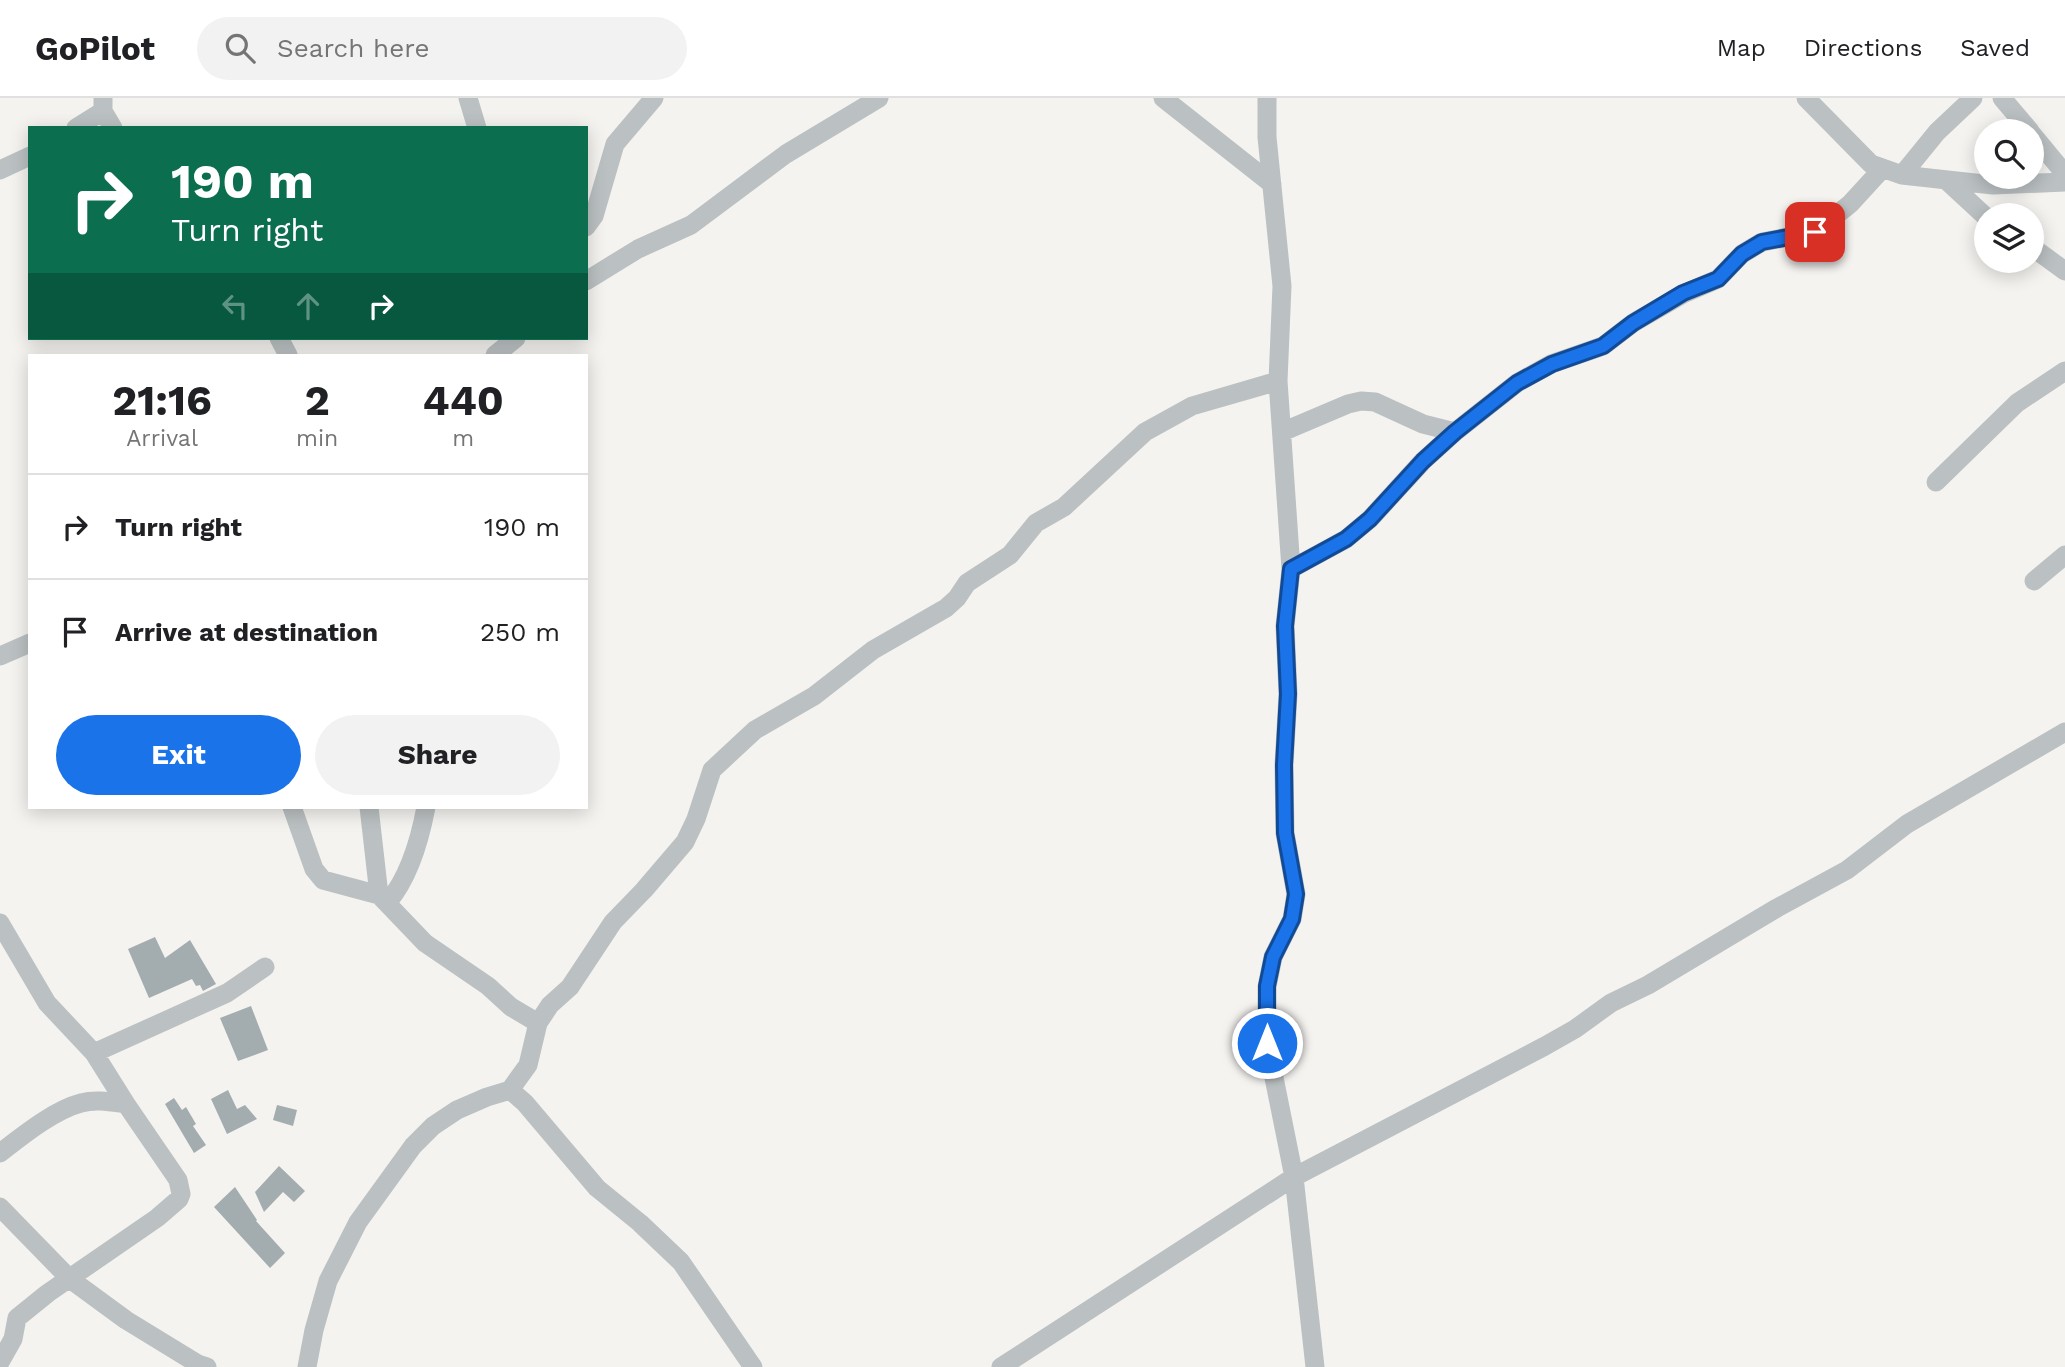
<!DOCTYPE html>
<style>
:root{--surface:#fff;--page:#f2f2f2;--text:#202124;--muted:#757577;--line:#e0e0e0;--accent:#1a73e8}
body{margin:0;font-family:"Work Sans",sans-serif;background:var(--page);color:var(--text);height:100vh;display:flex;flex-direction:column;font-size:26px;white-space:nowrap}
*{box-sizing:border-box;margin:0}
p{font-size:23px;color:var(--muted)}
.icon{flex:none;width:38px;height:38px;fill:none;stroke:currentColor;stroke-width:2;stroke-linecap:round;stroke-linejoin:round}
.map{position:relative;flex:1;overflow:hidden}
.sheet{position:absolute;left:28px;top:256px;width:560px;height:455px;display:flex;flex-direction:column;background:var(--surface);border-radius:0px;box-shadow:0 4px 18px #0003}
.sheet>*{flex:none}
.top-card{position:absolute;left:28px;top:28px;width:560px;height:214px;border-radius:0px;box-shadow:0 4px 18px #0003;background:#0b6e4f;color:#fff;overflow:hidden}
.fabs{position:absolute;left:1974px;top:21px;display:grid;gap:14px}
.fabs a{display:grid;place-items:center;width:70px;height:70px;border-radius:50%;background:var(--surface);box-shadow:0 4px 18px #0003;font-size:35px}
.pin{position:absolute;display:grid;place-items:center;width:60px;height:60px;color:#fff;margin:-30px;border-radius:14px;box-shadow:0 4px 10px #0006}
.me{position:absolute;width:77px;margin:-38px;rotate:0deg;stroke-linejoin:round;filter:drop-shadow(0 0 5px #0008)}
.turn{display:flex;align-items:center;gap:24px;height:147px;padding:0 28px;font-size:32px}
.turn .icon{width:91px;height:91px;stroke-width:2.5}
.turn b{display:block;font-size:49px;line-height:60px}
.lanes{display:flex;align-items:center;height:66px;padding:0 28px;background:#0003;justify-content:center;gap:35px;direction:ltr}
.lanes .off{opacity:.35}
.eta{display:flex;justify-content:space-evenly;align-items:center;height:119px;text-align:center}
.eta b{font-size:42px;font-weight:700;line-height:49px}
.primary-button{display:flex;gap:14px;margin-top:auto;padding:14px 28px}
.primary-button a{flex:1;height:80px;border-radius:42px;background:var(--accent);color:#fff;font-size:28px;font-weight:700;line-height:80px;text-align:center}
.primary-button a+a{background:var(--page);color:var(--text)}
ul{padding:0;list-style:none}
li{display:flex;align-items:center;gap:21px;height:105px;padding:0 28px;border-top:2px solid var(--line)}
li div{flex:1}
li b{display:block;font-size:26px}
li em{font-style:normal}
header{display:flex;align-items:center;gap:42px;box-sizing:border-box;height:98px;padding:0 35px;background:var(--surface);border-bottom:2px solid var(--line)}
header strong{font-size:33px}
nav{display:flex;gap:38px;margin-inline-start:auto;font-size:24px}
.search{width:490px;height:63px;background:var(--page);display:flex;align-items:center;gap:18px;box-sizing:border-box;padding:0 24px;border-radius:38px;color:var(--muted);font-size:26px}
.map>svg:first-child{display:block}
.building{fill:#a3acaf}
.lines{fill:none;stroke-linecap:round;stroke-linejoin:round}
.street{stroke:#bbc0c2;stroke-width:19}
.route-casing{stroke:#114b97;stroke-width:18}
.route{stroke:#1a73e8;stroke-width:12}
</style>
<header>
<strong>GoPilot</strong>
<div class="search"><svg class="icon" aria-label="search" viewBox="0 0 24 24"><circle cx="10" cy="10" r="6"/><path d="M15 15l6 6"/></svg>Search here</div>
<nav><a>Map</a><a>Directions</a><a>Saved</a></nav>
</header>
<div class="map">
<svg width="2065" height="1269" viewBox="0 0 2065 1269">
<rect width="100%" height="100%" fill="#f4f3f0"/>
<path class="building" d="M155,839L165,860L190,842L216,886L203,893L200,887L196,888L192,881L149,900L128,851Z
M251,908L268,952L238,963L220,920Z
M228,992L237,1011L245,1007L257,1021L227,1036L211,1001Z
M174,1000L182,1012L186,1009L196,1026L193,1028L206,1047L194,1055L165,1006Z
M277,1007L297,1012L293,1028L273,1022Z
M279,1068L305,1093L294,1104L283,1094L264,1114L255,1094Z
M235,1089L257,1122L256,1123L285,1155L270,1170L214,1109Z"/>
<g class="lines">
<path class="street" d="M103,0V13L113,30
M468,0L477,30
M1163,0L1272,86
M1267,0V39L1282,188L1278,283L1291,471L1285,528L1288,596L1284,667L1285,735L1296,796L1292,821L1273,859L1267,889V945L1294,1079L1315,1269
M1806,0L1871,66L1902,77L1993,87L2065,84
M2002,0L2030,33
M76,30L103,13
M2032,36L2065,76
M0,72L30,58
M1902,77L1937,34L1973,0
M1946,82L1986,119
M586,129L594,118L615,46L654,0
M2032,149L2065,173
M586,183L638,151L691,127L786,56L879,0
M279,240L288,257
M495,257L516,240
M1282,334L1348,306L1361,303L1375,304L1423,326L1455,334
M1936,384L2017,305L2065,273
M1291,471L1346,441L1370,421L1423,363L1455,334L1517,285L1551,266L1603,248L1633,225L1683,196L1718,181L1742,156L1762,144L1815,134L1850,106L1883,70
M2034,483L2065,457
M0,558L30,545
M292,709L314,771L323,782L379,797L425,845L488,888L511,909L538,925
M369,709L379,797
M388,804C409,779 420,741 426,709
M0,825L47,905L94,955
M510,992L525,1005L597,1090L640,1125L681,1164L753,1269
M0,1055C22,1038 54,1012 81,1005C96,1001 111,1004 126,1006
M0,1109L70,1181L126,1222L198,1266L207,1269
M0,1264L13,1241L17,1220L48,1195L157,1120L179,1101L181,1096L178,1082L126,1006L94,955L227,895L265,869
M307,1269L314,1232L328,1183L358,1124L413,1048L433,1028L457,1012L487,999L510,992L528,967L538,925L550,907L570,889L613,824L644,792L685,744L696,721L712,672L755,632L814,598L873,552L946,510L957,500L967,485L1010,457L1036,425L1064,409L1145,334L1192,308L1278,283
M1001,1269L1294,1079L1545,948L1575,931L1611,905L1648,887L1777,810L1847,772L1907,726L2065,634"/>
</g>
<g class="lines">
<g class="route-casing">
<path id="route" d="M1267,945V888L1273,859L1292,821L1296,796L1285,735L1284,667L1288,596L1285,528L1291,471L1346,441L1370,421L1423,363L1455,334L1517,285L1552,266L1603,248L1633,225L1683,195L1718,181L1742,156L1762,144L1815,134"/>
</g>
<use href="#route" class="route"/>
</g>
</svg>
<div class="fabs">
<a><svg class="icon" aria-label="search" viewBox="0 0 24 24"><circle cx="10" cy="10" r="6"/><path d="M15 15l6 6"/></svg></a>
<a><svg class="icon" aria-label="layers" viewBox="0 0 24 24"><path d="M12 4l9 5-9 5-9-5zM3 14l9 5 9-5"/></svg></a>
</div>
<div class="pin" style="left:1815px;top:134px;background:#d93025"><svg class="icon" aria-label="arrive" viewBox="0 0 24 24"><path d="M6 21V4h12l-3 4 3 4H6"/></svg></div>
<svg class="me" style="left:1267px;top:945px" viewBox="-20 -20 40 40"><circle r="17" fill="#1a73e8" stroke="#fff" stroke-width="3"/><path d="M0-11L8 9 0 5-8 9z" fill="#fff"/></svg>
<div class="top-card">
<div class="turn"><svg class="icon" aria-label="right" viewBox="0 0 24 24"><path d="M7 20v-9h11M14 6l5 5-5 5"/></svg><div><b>190 m</b>Turn right</div></div>
<div class="lanes"><svg class="icon off" aria-label="left" viewBox="0 0 24 24"><path d="M17 20v-9H6M10 6l-5 5 5 5"/></svg><svg class="icon off" aria-label="ahead" viewBox="0 0 24 24"><path d="M12 20V5M6 11l6-6 6 6"/></svg><svg class="icon" aria-label="right" viewBox="0 0 24 24"><path d="M7 20v-9h11M14 6l5 5-5 5"/></svg></div>
</div>
<section class="sheet">
<div class="eta">
<div><b>21:16</b><p>Arrival</p></div>
<div><b>2</b><p>min</p></div>
<div><b>440</b><p>m</p></div>
</div>
<ul>
<li><svg class="icon" aria-label="right" viewBox="0 0 24 24"><path d="M7 20v-9h11M14 6l5 5-5 5"/></svg><div><b>Turn right</b></div><em>190 m</em></li>
<li><svg class="icon" aria-label="arrive" viewBox="0 0 24 24"><path d="M6 21V4h12l-3 4 3 4H6"/></svg><div><b>Arrive at destination</b></div><em>250 m</em></li>
</ul>
<div class="primary-button"><a>Exit</a><a>Share</a></div>
</section>
</div>
